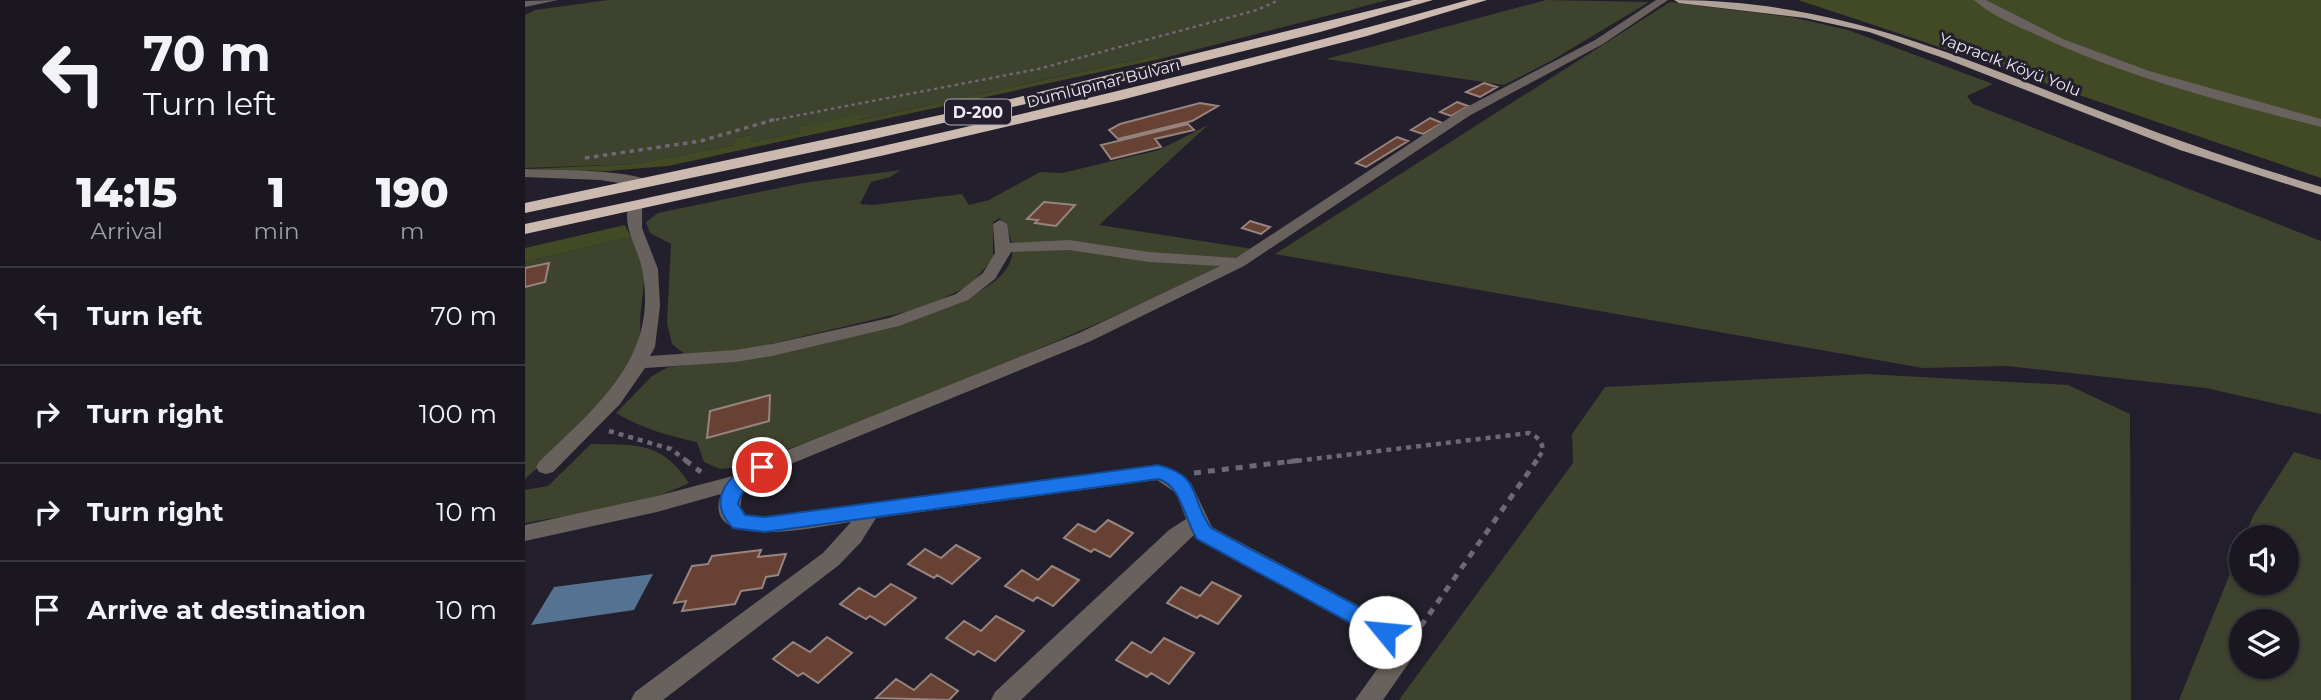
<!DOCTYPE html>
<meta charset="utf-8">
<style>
:root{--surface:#1a1721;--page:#23202a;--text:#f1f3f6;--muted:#9f9fa5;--line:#38363f}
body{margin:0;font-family:Montserrat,sans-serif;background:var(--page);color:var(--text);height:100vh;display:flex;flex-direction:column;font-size:26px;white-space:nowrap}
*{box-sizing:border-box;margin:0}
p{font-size:23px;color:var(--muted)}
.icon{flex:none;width:38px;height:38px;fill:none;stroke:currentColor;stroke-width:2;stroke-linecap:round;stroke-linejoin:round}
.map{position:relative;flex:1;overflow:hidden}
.panel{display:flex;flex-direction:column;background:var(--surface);width:525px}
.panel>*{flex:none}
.banner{background:#1a1721;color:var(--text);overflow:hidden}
.controls{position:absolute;left:1704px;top:525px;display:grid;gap:14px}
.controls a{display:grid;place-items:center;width:70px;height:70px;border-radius:50%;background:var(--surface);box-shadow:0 2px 5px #0004,0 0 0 2px var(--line);font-size:35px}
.pin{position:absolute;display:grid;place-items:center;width:60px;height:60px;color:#fff;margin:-30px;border:4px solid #fff;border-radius:50%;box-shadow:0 2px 7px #0007}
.me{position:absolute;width:77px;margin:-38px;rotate:298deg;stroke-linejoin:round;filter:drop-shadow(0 0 5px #0008)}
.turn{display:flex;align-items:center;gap:24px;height:147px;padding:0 28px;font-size:32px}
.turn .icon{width:91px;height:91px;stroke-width:2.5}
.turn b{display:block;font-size:49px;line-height:60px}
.eta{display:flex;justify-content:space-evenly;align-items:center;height:119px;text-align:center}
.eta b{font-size:42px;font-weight:800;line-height:49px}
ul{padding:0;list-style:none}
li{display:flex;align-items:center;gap:21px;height:98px;padding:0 28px;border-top:2px solid var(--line)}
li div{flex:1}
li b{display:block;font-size:26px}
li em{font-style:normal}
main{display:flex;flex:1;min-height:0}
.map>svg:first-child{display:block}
.green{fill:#3e432e;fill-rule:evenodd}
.forest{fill:#424a25}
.water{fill:#557391}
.building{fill:#674134;stroke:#97847e;stroke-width:2}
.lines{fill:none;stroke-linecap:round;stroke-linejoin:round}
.path-far3{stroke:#6c6874;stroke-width:2.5;stroke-dasharray:3.5 3.5;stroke-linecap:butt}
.path-far2{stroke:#6c6874;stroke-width:3.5;stroke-dasharray:4.5 4.5;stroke-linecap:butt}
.path-far1{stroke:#6c6874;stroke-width:4.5;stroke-dasharray:5 5;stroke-linecap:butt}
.path{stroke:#6c6874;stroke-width:5;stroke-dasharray:7 7;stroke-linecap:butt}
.minor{fill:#68615d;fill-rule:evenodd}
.major{fill:#b0a199;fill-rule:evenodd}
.highway{fill:#ccbab0;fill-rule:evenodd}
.route{fill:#1a73e8;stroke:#114b97;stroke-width:2}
.labels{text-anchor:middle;stroke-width:6;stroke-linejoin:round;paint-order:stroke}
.far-street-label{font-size:16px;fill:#edeaf3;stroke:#231f2c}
.shield{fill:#231f2c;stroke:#b0adb7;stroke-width:2}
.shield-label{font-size:16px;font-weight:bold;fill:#edeaf3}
</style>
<main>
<section class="panel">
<div class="banner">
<div class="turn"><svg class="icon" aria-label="left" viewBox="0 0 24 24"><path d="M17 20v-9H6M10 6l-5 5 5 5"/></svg><div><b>70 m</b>Turn left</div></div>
</div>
<div class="eta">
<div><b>14:15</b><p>Arrival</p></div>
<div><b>1</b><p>min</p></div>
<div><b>190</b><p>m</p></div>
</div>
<ul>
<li><svg class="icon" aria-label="left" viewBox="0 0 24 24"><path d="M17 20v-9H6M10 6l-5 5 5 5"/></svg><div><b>Turn left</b></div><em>70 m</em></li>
<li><svg class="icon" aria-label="right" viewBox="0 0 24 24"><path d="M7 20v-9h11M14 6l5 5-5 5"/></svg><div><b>Turn right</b></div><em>100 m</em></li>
<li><svg class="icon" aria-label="right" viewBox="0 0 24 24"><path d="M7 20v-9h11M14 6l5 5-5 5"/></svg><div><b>Turn right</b></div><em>10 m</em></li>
<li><svg class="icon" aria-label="arrive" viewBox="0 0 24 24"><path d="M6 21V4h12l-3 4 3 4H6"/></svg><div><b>Arrive at destination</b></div><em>10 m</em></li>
</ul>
</section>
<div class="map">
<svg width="1796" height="700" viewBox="0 0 1796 700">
<rect width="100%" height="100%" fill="#231f2c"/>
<path class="green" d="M83,0H863L635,59L632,55L335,120V116L273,127L276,133L225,142L226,135L210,138L209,145L111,164L0,168V15L10,10Z
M1021,0L1124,2L1026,61L979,85L801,59Z
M1145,2L1266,17L1323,30L1468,84L1442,96L1448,104L1796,241V414L1681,388L1482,366L1398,368L750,254Z
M683,125L574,225L728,249C564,334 390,400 217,467L195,469L179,462L172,442C144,436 116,428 91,413L127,376L143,367L211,360L441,299C478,279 504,260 475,218L468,222V259L445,285L401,307L221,350L161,355L147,344L142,323L146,244L125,233L121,222L133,213L278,183L376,170L365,177L346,182L335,204L348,205L437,194L444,205L464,200L515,172L537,173L634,150Z
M106,237C122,269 120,274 116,309C114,323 117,339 113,352C99,396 35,448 0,479V262Z
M1341,374L1543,385L1605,414L1606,700H874L1048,463L1047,434L1080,387Z
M66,444C112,445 136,441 164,483C114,508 55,513 0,523V490L23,486Z
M1769,452L1796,460V700H1654L1717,544V583H1762V537H1720L1728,516ZM1717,621H1762V667H1717Z"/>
<path class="forest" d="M1273,0H1796V178C1621,119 1448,57 1273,0Z
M632,55L635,59L143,166L82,171L2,169L111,164L209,145L210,138L227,135L226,142L275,133L273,127L335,115L336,120Z
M100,225L106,237L0,262V248Z"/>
<path class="water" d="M128,574L109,610L6,625L29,587Z"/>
<path class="building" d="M959,83L972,87L955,97L941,92Z
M932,102L943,106L926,116L915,112Z
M675,103L693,106L667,121L593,139L584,130L595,124Z
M905,118L917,123L898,134L886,130Z
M663,124L669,130L630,139L636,147L586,159L576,145Z
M872,137L883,141L841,167L831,163Z
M519,202L550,205L531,226L510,223L513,220L502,219Z
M725,221L745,227L736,234L717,228Z
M24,263L20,282L0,287V268Z
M245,395L244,421L182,438L185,411Z
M583,520L608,533L585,557L569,549L566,552L539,538L553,524L570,532Z
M431,545L455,558L427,584L412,575L409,578L383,564L400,549L416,558Z
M236,550L233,557L261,554L253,575L241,577L237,588L216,591L210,604L157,611L161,601L149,603L167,566L183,564L187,556Z
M527,566L554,580L528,606L512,597L508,601L480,586L497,570L513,580Z
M687,582L716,596L693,624L675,615L672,618L642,603L656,587L675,596Z
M366,584L391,598L360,625L345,616L341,619L315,604L334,588L350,597Z
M471,616L499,631L470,661L453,651L449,655L421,638L439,621L456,631Z
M302,637L327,653L293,683L278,673L273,676L248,659L268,642L285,652Z
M639,638L669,653L644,684L626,673L622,677L591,660L607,642L626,653Z
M406,674L433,691L424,700L351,698L371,679L389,690Z"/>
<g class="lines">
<path class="path-far3" d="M244,121L513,69L732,10L754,0"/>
<path class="path-far2" d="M60,158L176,141L251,119"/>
<path class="path-far1" d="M84,431L146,449L163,462
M762,462L1004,433C1013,437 1017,441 1018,451L1010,462"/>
<path class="path" d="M160,460L176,472
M669,473L777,460
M896,626L1012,460"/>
<path class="minor" d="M33,0L0,7V1Z
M1131,0H1143L1078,44L944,116L719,266L566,341L229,479L217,494L215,509L222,515L240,517L633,465L651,471L666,483L687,527L892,637L896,644L892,651L858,700H830L868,647L671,539L669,535L496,700H466L470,692L644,530L661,519L651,493L632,480L351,518L336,542L314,565L138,700H106L110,692L298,553L326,522C300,525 174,555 196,494L132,512L0,541V525L132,496L208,476L215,469L554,333L695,266L624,262L544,250L486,252L470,279L443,300L374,326L247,356L210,362L120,368L95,404L28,472L21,474L14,472L11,467L14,462C70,407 135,358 117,269C113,247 95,225 105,202H115L117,205V228L133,269L135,306L130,347L125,356L210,350L247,344L364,318L403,304L431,294L458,273L470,253L468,224L475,220L482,224L485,243L544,240L624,252L711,258L936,110L1070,40Z
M1449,0H1461L1538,39L1624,71L1796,119V127C1699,102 1600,77 1510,34C1490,25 1465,15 1449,0Z
M0,169C25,170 111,169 127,183L120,187L75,180L0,177Z"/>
<path class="major" d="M1149,0C1302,0 1420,50 1559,105C1637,135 1716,163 1796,187V195L1655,150L1421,59L1344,32L1280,18L1154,3Z"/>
<path class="highway" d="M888,0H908L795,32L566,89L340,141L0,213V203L453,107Z
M943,0H962L842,36L600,99L360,155L0,234V224C316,157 631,87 943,0Z"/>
</g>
<path class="route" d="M237,460L244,462L246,467C237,483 220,478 213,504L220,515L240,517L633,465C678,476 664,498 686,528L868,625L871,632L868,638L860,641L853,638L672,539C660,521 656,484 633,479L240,532L208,528C179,499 206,470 237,460Z"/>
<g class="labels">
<g class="far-street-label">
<text transform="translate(1485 64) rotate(21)" y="6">Yapracık Köyü Yolu</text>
<text transform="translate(578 83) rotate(-14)" y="6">Dumlupınar Bulvarı</text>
</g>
<rect class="shield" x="420" y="99.5" width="66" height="25" rx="5"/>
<g class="shield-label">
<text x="453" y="118">D-200</text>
</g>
</g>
</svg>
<div class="controls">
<a><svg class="icon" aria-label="sound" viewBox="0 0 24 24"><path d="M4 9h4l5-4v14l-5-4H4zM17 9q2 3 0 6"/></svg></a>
<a><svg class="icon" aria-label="layers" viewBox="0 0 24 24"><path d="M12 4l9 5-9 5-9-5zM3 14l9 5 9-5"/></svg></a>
</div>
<div class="pin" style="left:237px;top:467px;background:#d93025"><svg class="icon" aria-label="arrive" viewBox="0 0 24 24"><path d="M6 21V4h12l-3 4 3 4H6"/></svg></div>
<svg class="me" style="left:860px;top:632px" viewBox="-20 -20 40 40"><circle r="19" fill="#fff"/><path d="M0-13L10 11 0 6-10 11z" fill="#1a73e8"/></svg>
</div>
</main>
